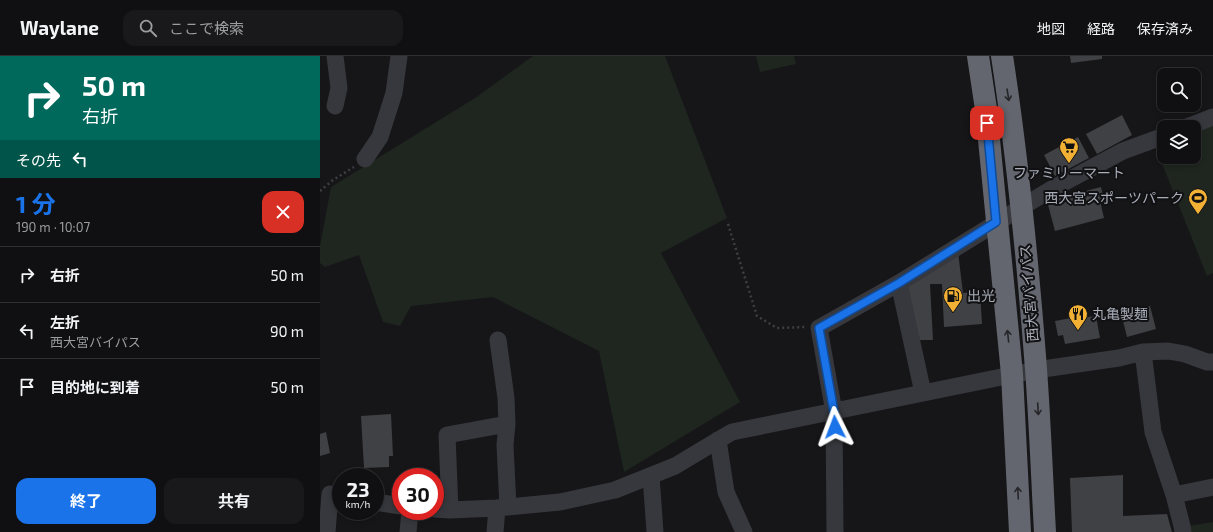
<!DOCTYPE html>
<html lang="ja">
<meta charset="utf-8">
<style>
:root{--surface:#101012;--page:#19191b;--text:#f1f3f6;--muted:#9c9d9f;--line:#303032;--accent:#1a73e8}
body{margin:0;font-family:"Exo 2","Noto Sans JP",sans-serif;background:var(--page);color:var(--text);height:100vh;display:flex;flex-direction:column;font-size:15px;white-space:nowrap}
*{box-sizing:border-box;margin:0}
p{font-size:13px;color:var(--muted)}
.icon{flex:none;width:22px;height:22px;fill:none;stroke:currentColor;stroke-width:2;stroke-linecap:round;stroke-linejoin:round}
.map{position:relative;flex:1;overflow:hidden}
.details{display:flex;flex-direction:column;background:var(--surface);width:320px}
.details>*{flex:none}
.hud{background:#00695c;color:#fff;overflow:hidden}
.tools{position:absolute;left:837px;top:12px;display:grid;gap:8px}
.tools a{display:grid;place-items:center;width:44px;height:44px;border-radius:8px;background:var(--surface);box-shadow:0 2px 6px #0003,0 0 0 1px var(--line);font-size:20px}
.speed{position:absolute;left:12px;top:412px;display:flex;gap:8px;font-size:20px;font-weight:700;text-align:center}
.speed>*{display:grid;place-content:center;width:52px;height:52px;border-radius:50%;background:var(--surface);box-shadow:0 2px 6px #0003,0 0 0 1px var(--line);line-height:1}
.speed small{font-size:10px;font-weight:400}
.speed .limit{border:6px solid #d22;background:#fff;color:#111}
.pin{position:absolute;display:grid;place-items:center;width:34px;height:34px;color:#fff;margin:-17px;border-radius:8px;box-shadow:0 2px 6px #0006}
.me{position:absolute;width:44px;margin:-22px;rotate:357deg;stroke-linejoin:round;filter:drop-shadow(0 0 3px #0008)}
.turn{display:flex;align-items:center;gap:14px;height:84px;padding:0 16px;font-size:18px}
.turn .icon{width:52px;height:52px;stroke-width:2.5}
.turn b{display:block;font-size:28px;line-height:34px}
.then{display:flex;align-items:center;height:38px;padding:0 16px;background:#0003;gap:8px;font-size:15px}
.round{display:grid;place-items:center;flex:none;width:42px;height:42px;border-radius:12px;background:var(--page)}
.overview{display:flex;align-items:center;justify-content:space-between;height:68px;padding:0 16px}
h1{font-size:24px;font-weight:700;line-height:30px;color:var(--accent)}
.primary-button{display:flex;gap:8px;margin-top:auto;padding:8px 16px}
.primary-button a{flex:1;height:46px;border-radius:12px;background:var(--accent);color:#fff;font-size:16px;font-weight:700;line-height:46px;text-align:center}
.primary-button a+a{background:var(--page);color:var(--text)}
ul{padding:0;list-style:none}
li{display:flex;align-items:center;gap:12px;height:56px;padding:0 16px;border-top:1px solid var(--line)}
li div{flex:1}
li b{display:block;font-size:15px}
li em{font-style:normal}
header{display:flex;align-items:center;gap:24px;box-sizing:border-box;height:56px;padding:0 20px;background:var(--surface);border-bottom:1px solid var(--line)}
header strong{font-size:19px}
nav{display:flex;gap:22px;margin-inline-start:auto;font-size:14px}
.search{width:280px;height:36px;background:var(--page);display:flex;align-items:center;gap:10px;box-sizing:border-box;padding:0 14px;border-radius:12px;color:var(--muted);font-size:15px}
main{display:flex;flex:1;min-height:0}
.map>svg:first-child{display:block}
.green{fill:#1e261f}
.building{fill:#404145}
.lines{fill:none;stroke-linecap:round;stroke-linejoin:round}
.path{stroke:#3d3f44;stroke-width:2.5;stroke-dasharray:2 3;stroke-linecap:butt}
.street{stroke:#37383d;stroke-width:17}
.highway{stroke:#63666e;stroke-width:22}
.oneway{stroke:#26262a}
.route-casing{stroke:#114b97;stroke-width:10}
.route{stroke:#1a73e8;stroke-width:7}
.labels{text-anchor:middle;stroke-width:4;stroke-linejoin:round;paint-order:stroke}
.poi-label{font-size:14px;fill:#a8adb8;stroke:#111113;text-anchor:start}
.street-label{font-size:14px;fill:#a8adb8;stroke:#111113}
</style>
<header>
<strong>Waylane</strong>
<div class="search"><svg class="icon" aria-label="search" viewBox="0 0 24 24"><circle cx="10" cy="10" r="6"/><path d="M15 15l6 6"/></svg>ここで検索</div>
<nav><a>地図</a><a>経路</a><a>保存済み</a></nav>
</header>
<main>
<section class="details">
<div class="hud">
<div class="turn"><svg class="icon" aria-label="right" viewBox="0 0 24 24"><path d="M7 20v-9h11M14 6l5 5-5 5"/></svg><div><b>50 m</b>右折</div></div>
<div class="then">その先<svg class="icon" aria-label="left" viewBox="0 0 24 24"><path d="M17 20v-9H6M10 6l-5 5 5 5"/></svg></div>
</div>
<div class="overview"><div><h1>1 分</h1><p>190 m · 10:07</p></div><a class="round" style="background:#d93025;color:#fff"><svg class="icon" aria-label="close" viewBox="0 0 24 24"><path d="M6 6l12 12M18 6L6 18"/></svg></a></div>
<ul>
<li><svg class="icon" aria-label="right" viewBox="0 0 24 24"><path d="M7 20v-9h11M14 6l5 5-5 5"/></svg><div><b>右折</b></div><em>50 m</em></li>
<li><svg class="icon" aria-label="left" viewBox="0 0 24 24"><path d="M17 20v-9H6M10 6l-5 5 5 5"/></svg><div><b>左折</b><p>西大宮バイパス</p></div><em>90 m</em></li>
<li><svg class="icon" aria-label="arrive" viewBox="0 0 24 24"><path d="M6 21V4h12l-3 4 3 4H6"/></svg><div><b>目的地に到着</b></div><em>50 m</em></li>
</ul>
<div class="primary-button"><a>終了</a><a>共有</a></div>
</section>
<div class="map">
<svg width="893" height="476" viewBox="0 0 893 476">
<rect width="100%" height="100%" fill="#161618"/>
<path class="green" d="M213,0H345L407,162L341,197L420,346L304,416L279,295L173,241L91,250L80,270L63,266L39,199L5,211L0,207V190L11,131L155,42Z
M436,0H474L476,8L440,16Z
M893,66V217L887,220L835,90L844,86V101H874V74Z
M893,466V476H868V470Z"/>
<path class="building" d="M750,0H782V3L751,7Z
M802,59L812,79L777,98L766,78Z
M758,81L769,102L735,120L724,99Z
M781,131L784,144L780,145L784,162L735,175L727,145Z
M638,196L643,237L660,235L662,268L624,271L622,228H610L613,284H596L585,232Z
M830,250L836,273L807,281L801,257Z
M762,260V262L776,260L780,282L745,288L743,279L738,280L735,265Z
M71,358L73,400H69V411L44,412L41,360Z
M6,376L10,397L0,400V378Z
M803,419V460L847,458L852,476H752L750,422Z"/>
<g class="lines">
<path class="path" d="M0,135L13,124L34,111
M408,168L437,260L457,272L485,271"/>
<path class="street" d="M15,50L19,32L15,0
M867,71L893,61
M45,103L60,81L74,37L79,0
M579,227L603,337
M178,284L186,342L187,368L185,389L188,451
M823,296L833,376L854,439L862,470L863,476
M398,384L406,436L424,476
M331,420L335,476
M854,439L893,431
M55,446L81,450
M115,453L130,454L177,452L240,446L295,434L355,410L395,386L412,376L716,314L799,302L823,296L848,295L865,298L887,306H893
M130,454L127,379L187,368
M7,476L10,438
M88,476L90,455
M175,476L177,452
M515,476L514,356L499,272L579,227L702,151L730,134L803,95L844,80"/>
<path class="highway" d="M658,0L666,53L692,318L700,476
M682,0C698,104 708,208 716,313C720,367 722,422 725,476"/>
</g>
<defs><path id="oneway-shaft" d="M-6 0H5M1.5-3L5.5 0L1.5 3" fill="none" stroke-width="1.6" stroke-linecap="round" stroke-linejoin="round"/></defs>
<g class="oneway">
<use href="#oneway-shaft" transform="translate(688 39) rotate(81)"/>
<use href="#oneway-shaft" transform="translate(688 280) rotate(-96)"/>
<use href="#oneway-shaft" transform="translate(718 353) rotate(87)"/>
<use href="#oneway-shaft" transform="translate(698 437) rotate(-93)"/>
</g>
<g class="lines">
<g class="route-casing">
<path id="route" d="M515,371L514,356L499,272L579,227L676,166L667,67"/>
</g>
<use href="#route" class="route"/>
</g>
<defs>
<g id="supermarket-pin" transform="scale(1)"><path d="M0 17L-7.5 6A9.5 9.5 0 1 1 7.5 6Z" fill="#f2b134" stroke="#111113"/><path d="M-6-5.5h2.5l.6 2H6L4.5 2H-2.5L-4.4-4H-6ZM-1.5 3.2a1.3 1.3 0 1 0 .1 0ZM3 3.2a1.3 1.3 0 1 0 .1 0Z" fill="#111"/></g>
<g id="stadium-pin" transform="scale(1)"><path d="M0 17L-7.5 6A9.5 9.5 0 1 1 7.5 6Z" fill="#f2b134" stroke="#111113"/><path d="M0-5a6.5 5 0 1 0 0 10a6.5 5 0 1 0 0-10ZM-3.5-1.8h7v3.6h-7Z" fill="#111"/></g>
<g id="fuel-pin" transform="scale(1)"><path d="M0 17L-7.5 6A9.5 9.5 0 1 1 7.5 6Z" fill="#f2b134" stroke="#111113"/><path d="M-5.5-6h7V0h2V4h1.3V-2.5L3-4.5l.8-.8L6-3V5H2.5V1h-1V6h-7ZM-4.2-4.7v3.2H.2V-4.7Z" fill="#111"/></g>
<g id="restaurant-pin" transform="scale(1)"><path d="M0 17L-7.5 6A9.5 9.5 0 1 1 7.5 6Z" fill="#f2b134" stroke="#111113"/><path d="M-5-6h1v4h1v-4h1v4h1v-4h1v5L-1.5 .5V6h-2V.5L-5-1ZM5-6V6H3V1.5H1.5Q1.5-4 5-6Z" fill="#111"/></g>
</defs>
<g fill-rule="evenodd">
<use href="#supermarket-pin" x="749" y="91"/>
<use href="#stadium-pin" x="878" y="142"/>
<use href="#fuel-pin" x="633" y="240"/>
<use href="#restaurant-pin" x="758" y="258"/>
</g>
<g class="labels">
<g class="poi-label">
<text x="749" y="122" text-anchor="middle">ファミリーマート</text>
<text x="864" y="147" text-anchor="end">西大宮スポーツパーク</text>
<text x="647" y="245">出光</text>
<text x="772" y="263">丸亀製麺</text>
</g>
<g class="street-label">
<text transform="translate(709 237) rotate(-95)" y="5">西大宮バイパス</text>
</g>
</g>
</svg>
<div class="tools">
<a><svg class="icon" aria-label="search" viewBox="0 0 24 24"><circle cx="10" cy="10" r="6"/><path d="M15 15l6 6"/></svg></a>
<a><svg class="icon" aria-label="layers" viewBox="0 0 24 24"><path d="M12 4l9 5-9 5-9-5zM3 14l9 5 9-5"/></svg></a>
</div>
<div class="speed"><div>23<small>km/h</small></div><div class="limit">30</div></div>
<div class="pin" style="left:667px;top:67px;background:#d93025"><svg class="icon" aria-label="arrive" viewBox="0 0 24 24"><path d="M6 21V4h12l-3 4 3 4H6"/></svg></div>
<svg class="me" style="left:515px;top:371px" viewBox="-20 -20 40 40"><path d="M0-17L14 15 0 8-14 15z" fill="#1a73e8" stroke="#fff" stroke-width="4"/></svg>
</div>
</main>
